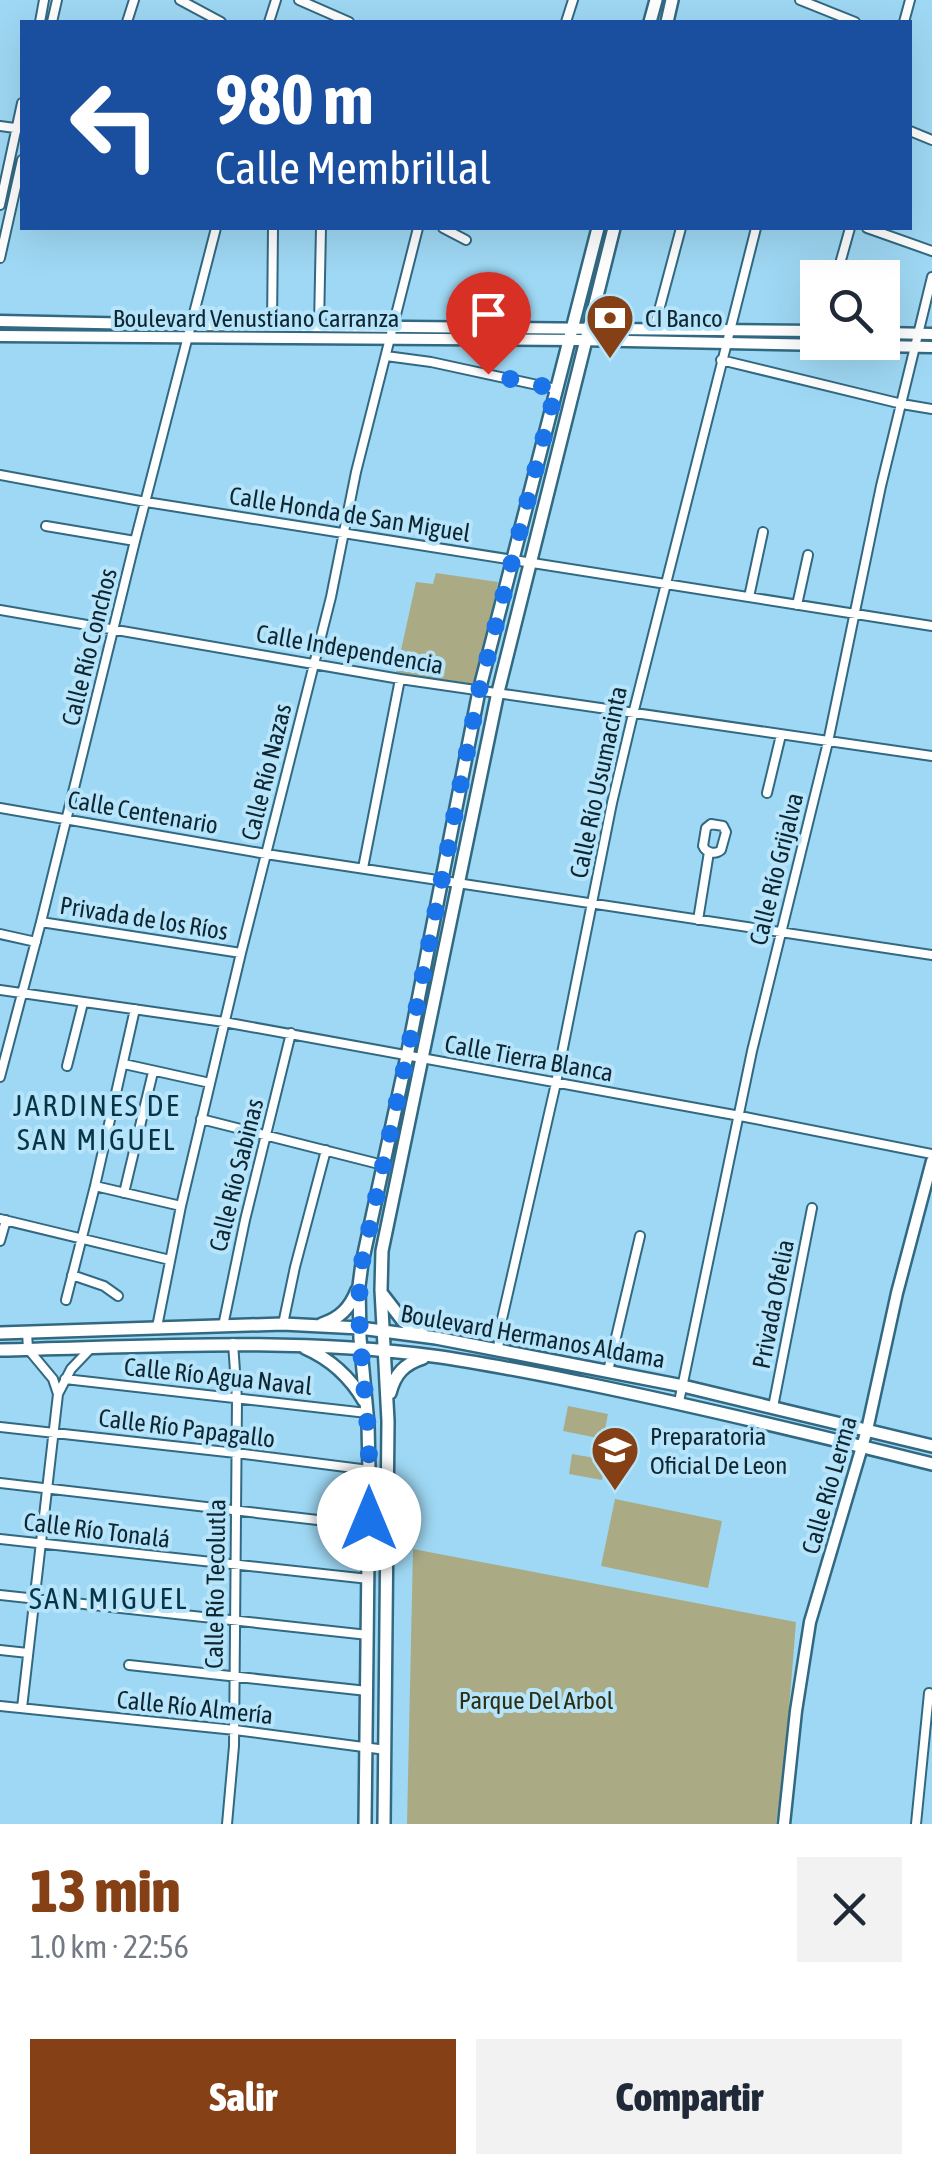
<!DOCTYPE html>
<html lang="es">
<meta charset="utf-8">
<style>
:root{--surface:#fff;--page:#f2f2f3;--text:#1f2937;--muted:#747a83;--accent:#854115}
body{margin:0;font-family:"Asap Condensed",sans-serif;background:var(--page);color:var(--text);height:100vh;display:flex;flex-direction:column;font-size:38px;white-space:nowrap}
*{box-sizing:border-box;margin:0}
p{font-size:32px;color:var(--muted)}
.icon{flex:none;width:55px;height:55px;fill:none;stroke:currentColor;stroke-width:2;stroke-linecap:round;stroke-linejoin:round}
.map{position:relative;height:1824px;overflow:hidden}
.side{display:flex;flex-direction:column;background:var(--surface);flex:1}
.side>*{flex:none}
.top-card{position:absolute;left:20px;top:20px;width:892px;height:210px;border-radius:0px;box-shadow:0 10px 40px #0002;background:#1a4fa0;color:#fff;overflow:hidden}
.buttons{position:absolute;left:800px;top:260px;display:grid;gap:20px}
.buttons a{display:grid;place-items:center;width:100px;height:100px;border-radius:0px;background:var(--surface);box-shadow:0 10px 40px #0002;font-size:50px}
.pin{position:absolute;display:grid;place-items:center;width:85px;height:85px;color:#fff;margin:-102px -42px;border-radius:50% 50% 50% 0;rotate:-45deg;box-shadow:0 0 10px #0007}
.pin .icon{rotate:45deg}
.me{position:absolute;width:110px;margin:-55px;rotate:0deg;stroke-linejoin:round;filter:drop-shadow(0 0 8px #0008)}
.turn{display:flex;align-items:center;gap:35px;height:210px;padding:0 30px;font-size:45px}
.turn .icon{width:130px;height:130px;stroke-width:2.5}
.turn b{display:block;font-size:70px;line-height:85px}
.round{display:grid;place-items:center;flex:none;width:105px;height:105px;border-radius:0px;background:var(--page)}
.headline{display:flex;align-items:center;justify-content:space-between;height:170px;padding:0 30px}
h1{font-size:60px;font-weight:800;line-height:75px;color:var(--accent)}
.cta{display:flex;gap:20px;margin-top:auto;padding:20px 30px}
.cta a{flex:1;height:115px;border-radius:0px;background:var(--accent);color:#fff;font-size:40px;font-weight:800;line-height:115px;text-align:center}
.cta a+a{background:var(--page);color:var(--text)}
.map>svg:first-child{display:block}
.green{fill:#aaab85}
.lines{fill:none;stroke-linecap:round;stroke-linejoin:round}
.street-casing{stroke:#326982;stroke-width:12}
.secondary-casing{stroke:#326982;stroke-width:15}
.primary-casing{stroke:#326982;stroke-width:16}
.street{stroke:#fff;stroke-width:8}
.secondary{stroke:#fff;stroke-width:10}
.primary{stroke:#fff;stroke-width:11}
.route{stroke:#1a73e8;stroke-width:18;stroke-dasharray:0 32.4}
.labels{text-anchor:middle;stroke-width:8;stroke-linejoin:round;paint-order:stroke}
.street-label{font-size:25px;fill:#0f2631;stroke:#b6e4fa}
.poi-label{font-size:25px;fill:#0f2631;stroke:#b6e4fa;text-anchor:start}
.park-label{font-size:25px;fill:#2d2d11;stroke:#b6e4fa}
.quarter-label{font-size:30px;letter-spacing:2.5px;fill:#073547;stroke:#b6e4fa}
</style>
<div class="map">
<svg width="932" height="1824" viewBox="0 0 932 1824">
<rect width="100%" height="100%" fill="#9fd8f4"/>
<path class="green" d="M436,573L498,582L476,684L396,673L416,582L433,584Z
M568,1406L608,1414L603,1439L563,1431Z
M572,1454L606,1460L602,1480L569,1474Z
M615,1499L722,1521L708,1588L601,1566Z
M413,1549L796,1622L785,1759L776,1824H407Z"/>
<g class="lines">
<g class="street-casing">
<path id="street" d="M180,0L221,22
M299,0L349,22
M800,0L855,22
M40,22L44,0
M52,22L57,0
M127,22L134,0
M269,22L276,0
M566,22L573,0
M904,22L910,0
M0,126L22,129
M910,131L932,140
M0,205L22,103
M443,228L466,240
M867,228L932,251
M0,258L22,160
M836,278L850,228
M272,326L273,228
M319,326L321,228
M654,329L681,228
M386,356L431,362L556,389
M721,360L902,404L932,409
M0,475L146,502L932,626
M46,526L135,541
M749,597L763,532
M797,605L808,555
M0,610L400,679L932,756
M767,793L781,735
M0,808L266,854L932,955
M711,824L723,826L726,832L721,850C715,855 706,853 703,846L706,828Z
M363,868L400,679
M698,920L709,852
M41,922L241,953
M0,934L36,942
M0,990L224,1022L740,1116L932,1154
M124,1064L210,1083
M67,1066L83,1003
M0,1077L41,922L135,541L216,228
M201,1119L383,1165
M95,1186L181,1206
M124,1193L153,1072
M0,1219L170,1260
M0,1241L6,1220
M72,1275L104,1286L118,1296
M66,1300L95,1186L135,1009
M283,1324L295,1267L326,1150
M223,1326L245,1220L291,1033
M157,1327L181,1206L241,953L331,597L356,472L418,228
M27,1332L28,1349L53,1379L58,1394
M498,1349L502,1319L556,1083L612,803L633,714L756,228
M608,1371L640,1236
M65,1379L367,1413
M679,1402L752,1051L828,742L881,486L932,277
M773,1407L812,1208
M0,1427L236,1453L369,1470
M0,1483L369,1526
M0,1539L369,1579
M0,1595L368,1635
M0,1650L28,1653
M129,1665L367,1691
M0,1706L235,1730L386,1750
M22,1708L58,1394L71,1369L91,1348
M227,1824L234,1746L237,1399L233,1343
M916,1824L929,1693"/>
</g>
<g class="secondary-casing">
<path id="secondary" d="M0,321L191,325L818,331
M882,333L932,334
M0,336L578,340L932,347
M784,1824L796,1711L810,1622L867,1430L897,1293L932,1161"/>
</g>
<g class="primary-casing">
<path id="primary" d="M650,22L656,0
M667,22L672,0
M383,1295L403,1321L422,1333
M322,1324C340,1318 350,1308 357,1290
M0,1333L283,1324L360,1328L436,1338L683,1386L932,1446
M305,1348C330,1359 350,1377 364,1401
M0,1350C145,1347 289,1337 433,1356C484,1363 533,1373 583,1383C700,1407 816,1435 932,1464
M390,1393C395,1374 404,1364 423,1358
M365,1824L369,1470L368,1424L360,1338L359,1286L362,1263L407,1056L479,691L598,228
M384,1824L388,1421L381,1290L382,1251L498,692L614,228"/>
</g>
<use href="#street" class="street"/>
<use href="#secondary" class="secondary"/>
<use href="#primary" class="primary"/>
</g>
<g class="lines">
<path class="route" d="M369,1519C369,1485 370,1451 367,1418C363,1366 355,1314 362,1262L407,1056L479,691L556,389L488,374"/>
</g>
<defs>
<g id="bank-pin" transform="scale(2.5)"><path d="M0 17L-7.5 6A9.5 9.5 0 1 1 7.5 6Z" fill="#854115" stroke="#b6e4fa"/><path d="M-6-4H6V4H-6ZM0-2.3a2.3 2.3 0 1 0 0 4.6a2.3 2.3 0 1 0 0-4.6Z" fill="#fff"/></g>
<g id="university-pin" transform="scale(2.5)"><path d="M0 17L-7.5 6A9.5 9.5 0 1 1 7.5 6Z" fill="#854115" stroke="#b6e4fa"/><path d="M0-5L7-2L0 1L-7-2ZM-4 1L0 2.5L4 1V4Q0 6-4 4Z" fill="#fff"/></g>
</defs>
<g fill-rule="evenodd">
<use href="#bank-pin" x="610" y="318"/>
<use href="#university-pin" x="615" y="1450"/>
</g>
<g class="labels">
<g class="street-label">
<text x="256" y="327">Boulevard Venustiano Carranza</text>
<text transform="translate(350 514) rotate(9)" y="9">Calle Honda de San Miguel</text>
<text transform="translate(89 647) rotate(-76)" y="9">Calle Río Conchos</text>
<text transform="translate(350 649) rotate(10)" y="9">Calle Independencia</text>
<text transform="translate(266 772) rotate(-76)" y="9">Calle Río Nazas</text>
<text transform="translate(598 782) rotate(-78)" y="9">Calle Río Usumacinta</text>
<text transform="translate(143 812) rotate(10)" y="9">Calle Centenario</text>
<text transform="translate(776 869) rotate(-76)" y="9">Calle Río Grijalva</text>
<text transform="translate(144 918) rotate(9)" y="9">Privada de los Ríos</text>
<text transform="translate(529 1058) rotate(10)" y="9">Calle Tierra Blanca</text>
<text transform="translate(236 1175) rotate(-76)" y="9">Calle Río Sabinas</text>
<text transform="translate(773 1304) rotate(-79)" y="9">Privada Ofelia</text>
<text transform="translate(533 1336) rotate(10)" y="9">Boulevard Hermanos Aldama</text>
<text transform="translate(218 1376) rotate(6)" y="9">Calle Río Agua Naval</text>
<text transform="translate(187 1428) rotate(7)" y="9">Calle Río Papagallo</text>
<text transform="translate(829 1485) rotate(-74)" y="9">Calle Río Lerma</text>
<text transform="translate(97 1530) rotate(7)" y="9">Calle Río Tonalá</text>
<text transform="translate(215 1584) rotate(-89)" y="9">Calle Río Tecolutla</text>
<text transform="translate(195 1707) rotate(6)" y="9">Calle Río Almería</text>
</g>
<g class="poi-label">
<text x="645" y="327">CI Banco</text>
<text x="650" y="1445">Preparatoria<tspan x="650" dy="29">Oficial De Leon</tspan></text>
</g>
<g class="park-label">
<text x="536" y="1709">Parque Del Arbol</text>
</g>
<g class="quarter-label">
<text x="97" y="1116">JARDINES DE<tspan x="97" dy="34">SAN MIGUEL</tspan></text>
<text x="109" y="1609">SAN MIGUEL</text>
</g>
</g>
</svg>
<div class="buttons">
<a><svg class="icon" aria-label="search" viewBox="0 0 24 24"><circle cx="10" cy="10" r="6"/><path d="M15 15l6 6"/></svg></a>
</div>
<div class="pin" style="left:488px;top:374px;background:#d93025"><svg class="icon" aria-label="arrive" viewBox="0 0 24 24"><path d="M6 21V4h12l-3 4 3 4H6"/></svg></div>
<svg class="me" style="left:369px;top:1519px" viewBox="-20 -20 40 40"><circle r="19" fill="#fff"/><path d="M0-13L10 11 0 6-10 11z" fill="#1a73e8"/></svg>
<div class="top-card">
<div class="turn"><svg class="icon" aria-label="left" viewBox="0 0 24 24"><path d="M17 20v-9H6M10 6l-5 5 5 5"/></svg><div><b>980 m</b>Calle Membrillal</div></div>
</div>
</div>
<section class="side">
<div class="headline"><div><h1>13 min</h1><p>1.0 km · 22:56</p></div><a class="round"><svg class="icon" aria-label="close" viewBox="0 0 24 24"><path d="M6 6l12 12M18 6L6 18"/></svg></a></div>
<div class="cta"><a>Salir</a><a>Compartir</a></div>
</section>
